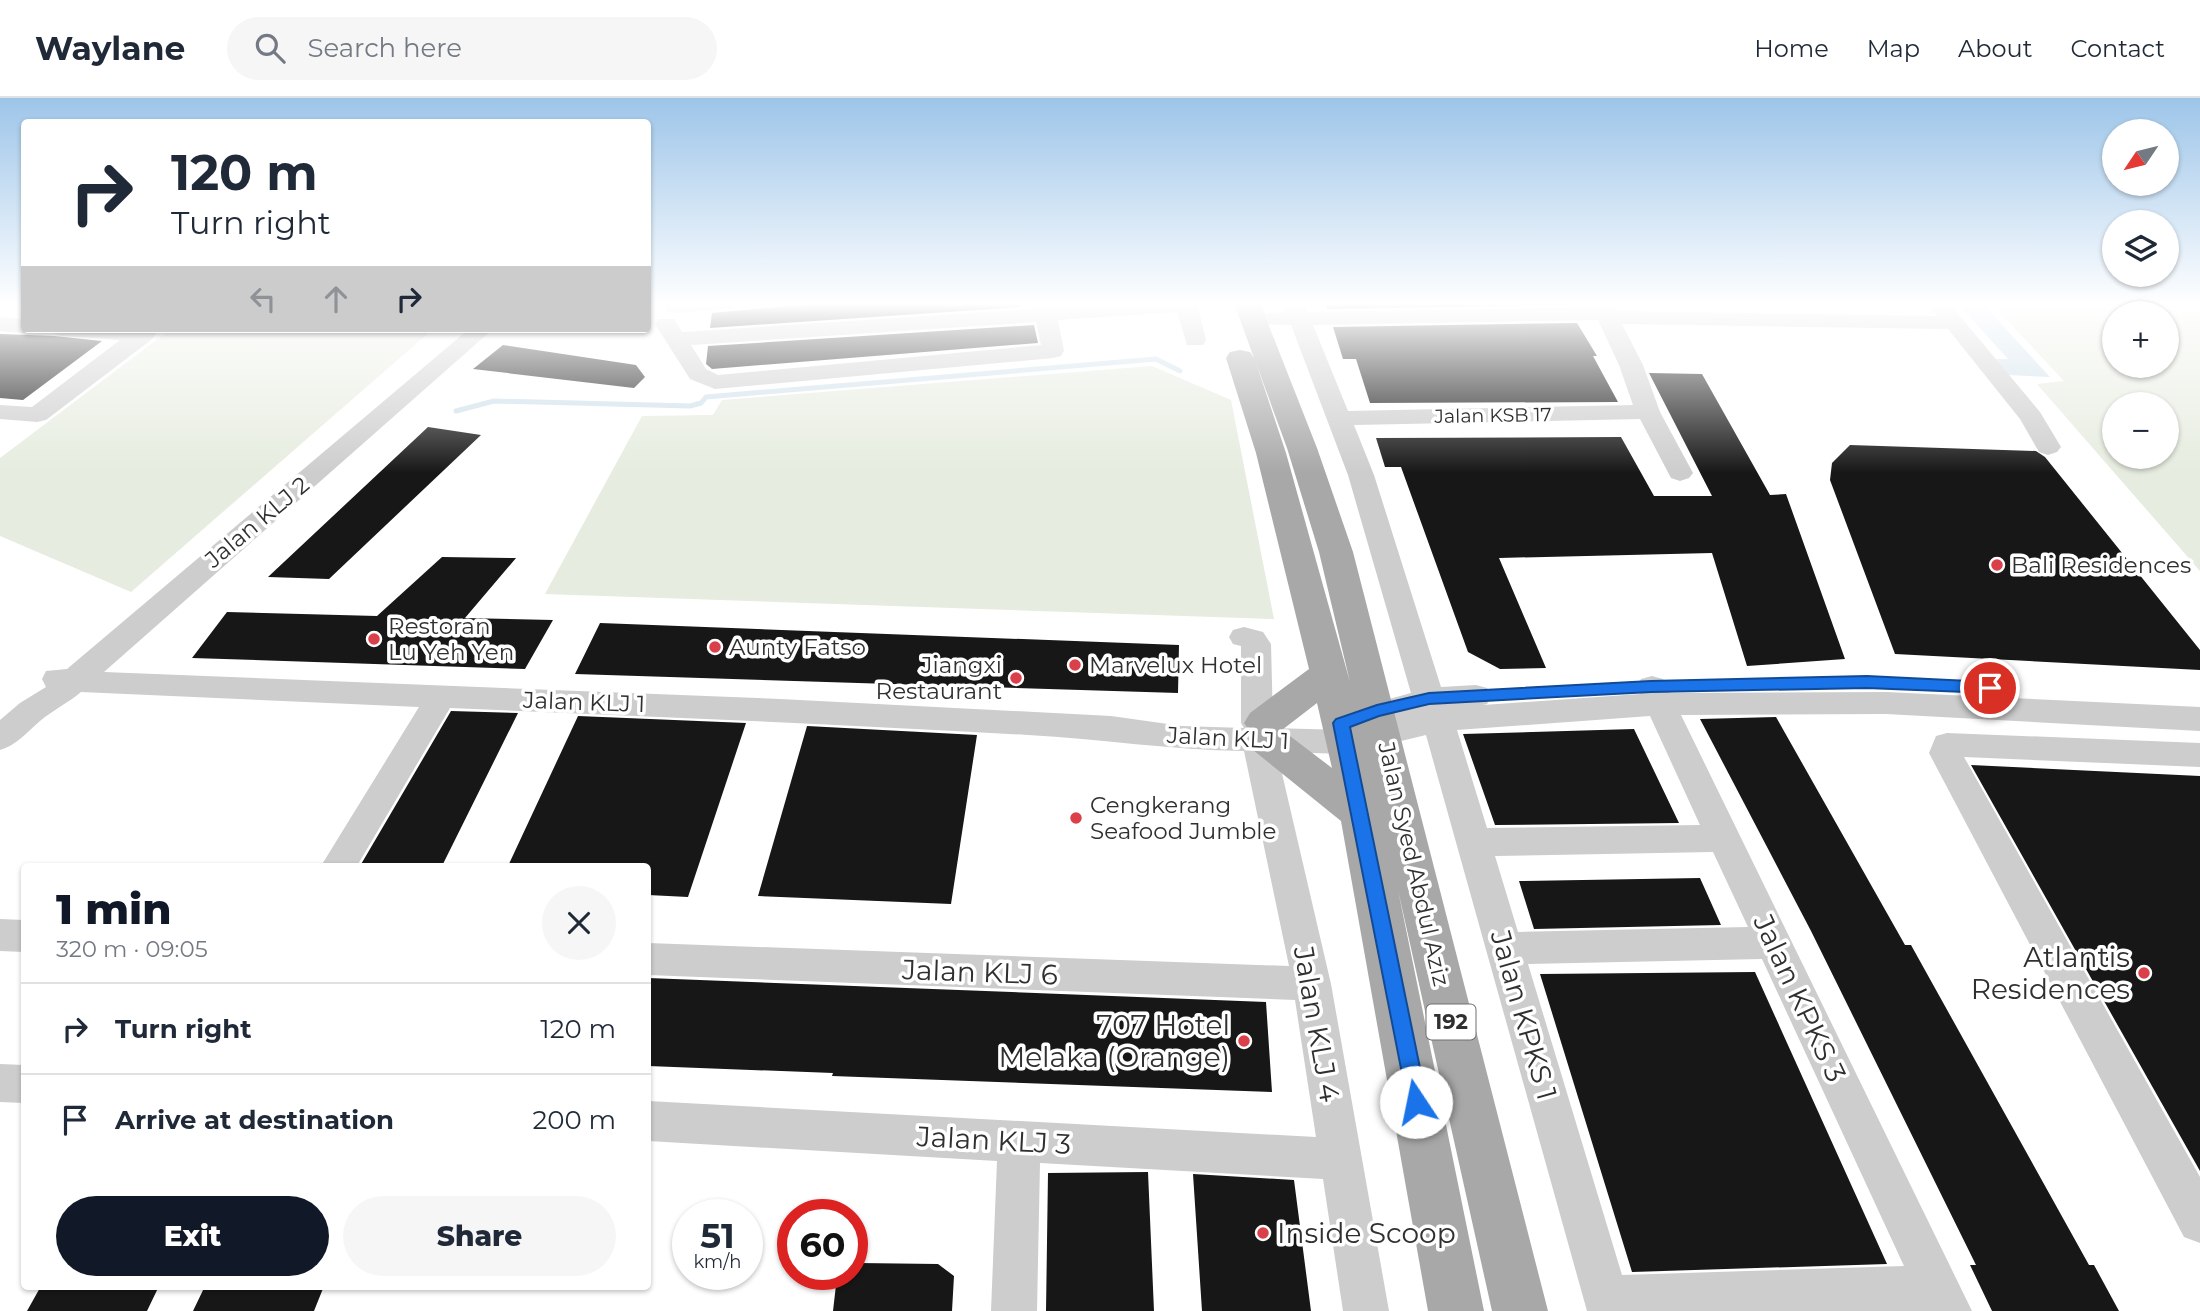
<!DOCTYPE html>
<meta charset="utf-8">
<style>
:root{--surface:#fff;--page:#f6f6f7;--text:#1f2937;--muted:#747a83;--line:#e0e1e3;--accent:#111827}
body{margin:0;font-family:Montserrat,sans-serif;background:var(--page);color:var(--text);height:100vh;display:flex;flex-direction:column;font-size:26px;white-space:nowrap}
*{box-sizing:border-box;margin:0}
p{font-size:23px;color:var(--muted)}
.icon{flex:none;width:38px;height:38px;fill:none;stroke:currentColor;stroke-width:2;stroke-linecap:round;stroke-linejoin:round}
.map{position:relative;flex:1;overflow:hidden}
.side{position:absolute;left:21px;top:765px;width:630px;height:427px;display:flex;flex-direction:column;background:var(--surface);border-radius:7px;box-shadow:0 2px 5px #0004}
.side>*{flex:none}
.top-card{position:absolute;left:21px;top:21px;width:630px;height:214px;border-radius:7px;box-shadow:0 2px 5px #0004;background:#fff;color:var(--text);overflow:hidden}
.needle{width:46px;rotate:235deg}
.buttons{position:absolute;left:2102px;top:21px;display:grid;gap:14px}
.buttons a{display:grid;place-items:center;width:77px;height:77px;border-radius:50%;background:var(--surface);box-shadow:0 2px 5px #0004;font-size:35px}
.speed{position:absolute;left:672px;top:1101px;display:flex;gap:14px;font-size:35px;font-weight:700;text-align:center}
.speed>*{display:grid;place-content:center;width:91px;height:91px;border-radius:50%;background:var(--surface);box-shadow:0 2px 5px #0004;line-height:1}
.speed small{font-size:18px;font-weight:400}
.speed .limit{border:10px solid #d22;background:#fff;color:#111}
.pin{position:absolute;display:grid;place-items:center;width:60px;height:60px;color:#fff;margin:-30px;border:4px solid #fff;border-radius:50%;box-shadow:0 2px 7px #0007}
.me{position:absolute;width:77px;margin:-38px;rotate:349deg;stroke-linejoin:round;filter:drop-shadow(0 0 5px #0008)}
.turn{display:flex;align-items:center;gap:24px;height:147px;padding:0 35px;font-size:32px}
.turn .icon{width:91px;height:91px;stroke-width:2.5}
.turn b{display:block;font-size:49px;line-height:60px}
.lanes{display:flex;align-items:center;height:66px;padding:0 35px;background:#0003;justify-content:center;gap:35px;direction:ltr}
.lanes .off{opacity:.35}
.round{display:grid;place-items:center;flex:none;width:74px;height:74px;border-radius:37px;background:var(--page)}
.overview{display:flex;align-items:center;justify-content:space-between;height:119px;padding:0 35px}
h1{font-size:42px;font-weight:800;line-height:52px;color:var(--accent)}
.cta{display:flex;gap:14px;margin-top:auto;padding:14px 35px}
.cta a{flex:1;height:80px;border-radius:42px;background:var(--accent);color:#fff;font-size:28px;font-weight:800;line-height:80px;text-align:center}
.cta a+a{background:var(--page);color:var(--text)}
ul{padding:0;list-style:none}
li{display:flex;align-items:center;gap:21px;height:91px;padding:0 35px;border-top:2px solid var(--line)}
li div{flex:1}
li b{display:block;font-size:26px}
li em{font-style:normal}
header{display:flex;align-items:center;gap:42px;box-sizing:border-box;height:98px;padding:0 35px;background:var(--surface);border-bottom:2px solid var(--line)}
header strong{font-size:33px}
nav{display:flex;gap:38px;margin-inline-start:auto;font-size:24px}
.search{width:490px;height:63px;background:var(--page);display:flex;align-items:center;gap:18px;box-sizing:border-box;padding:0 24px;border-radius:38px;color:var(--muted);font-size:26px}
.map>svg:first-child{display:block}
.green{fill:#e6ecdf;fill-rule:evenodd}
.water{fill:#cddfea}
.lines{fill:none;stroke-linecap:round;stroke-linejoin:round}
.stream{stroke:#cddfea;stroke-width:5}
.building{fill:#171717}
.minor{fill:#cdcdcd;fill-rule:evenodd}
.major{fill:#a8a8a8;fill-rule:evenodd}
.route{fill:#1a73e8;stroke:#114b97;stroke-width:2}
.poi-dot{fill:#d9404a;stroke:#fff;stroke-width:2.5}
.labels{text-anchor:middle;stroke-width:7;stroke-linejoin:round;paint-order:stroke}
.far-street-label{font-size:19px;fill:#303030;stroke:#fff}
.shield{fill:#fff;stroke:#6e6e6e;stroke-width:2}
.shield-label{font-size:21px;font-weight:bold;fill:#303030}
.street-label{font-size:23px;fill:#303030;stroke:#fff}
.poi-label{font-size:23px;fill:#303030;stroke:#fff;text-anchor:start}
.near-poi-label{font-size:28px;fill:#303030;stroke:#fff;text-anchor:end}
.near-street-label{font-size:28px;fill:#303030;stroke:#fff}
</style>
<header>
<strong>Waylane</strong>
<div class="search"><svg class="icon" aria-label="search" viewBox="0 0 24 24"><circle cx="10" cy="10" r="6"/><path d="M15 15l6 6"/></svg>Search here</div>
<nav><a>Home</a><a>Map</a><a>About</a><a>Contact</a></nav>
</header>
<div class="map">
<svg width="2200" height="1213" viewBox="0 0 2200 1213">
<rect width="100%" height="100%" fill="#fff"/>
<path class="green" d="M1991,205H2058L2200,215V473L2037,286L2064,283ZM2114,215H2166V268H2114ZM2114,306H2166V359H2114Z
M171,231H433L131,494L0,438V360Z
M1152,268L1231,302L1274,521L545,496L642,318L713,317L722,302Z"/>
<path class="water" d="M1957,205H1982L2050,279L2008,277L1996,261H2008Z"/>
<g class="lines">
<path class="stream" d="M456,313L494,303L690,308L701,305L706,299L1156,261L1180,273"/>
</g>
<path class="building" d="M822,205H1020L1021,209L710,230L712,215Z
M1325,205H1565L1567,207L1327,211Z
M1577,225L1597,258H1593L1618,304L1370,305L1356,261H1343L1333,229Z
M1034,227L1038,245L712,271L706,266L708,248Z
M0,236L54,238L102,243L23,302L0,300Z
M503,247L636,267L645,279L634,290L473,271Z
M1649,275L1702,276L1770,397L1786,396L1845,561L1747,568L1712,455L1499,460L1546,570L1500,571L1468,554L1401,369H1385L1376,340L1621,339L1654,398H1712Z
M428,329L481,337L329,481L268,479Z
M1850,347L2036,353L2045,359L2200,552V572L1895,556L1830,382L1832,365Z
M442,459L516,460L465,520L553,522L525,571L192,560L227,514L377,518Z
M600,525L1179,547L1178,595L575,576Z
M451,613L518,615L442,768H360Z
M578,618L746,625L688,799L648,797V768H508Z
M1776,619L1905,847H1911L2089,1167H2094L2119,1213H1992L1970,1167H1976L1811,833L1700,621Z
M807,628L977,637L951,806L758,798Z
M1634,631L1679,725L1495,727L1463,636Z
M1971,667L2200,678V1073L2148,981Z
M1700,780L1721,827L1534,831L1519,783Z
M1755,874L1887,1166L1632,1174L1540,876Z
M648,880L1266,904L1272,994L832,978L833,975L648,968Z
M1148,1074L1154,1213H1046L1048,1075Z
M1193,1076L1294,1082L1311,1213H1202Z
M858,1165L938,1166L954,1178L952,1213H833L836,1187L847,1176H852V1170Z
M41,1188H159L147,1213H27Z
M205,1188H324L314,1213H193Z"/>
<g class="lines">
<path class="minor" d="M668,205H737L734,210L726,211L676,215L668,214L665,209Z
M1032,205H1054L1055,209L1119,205H1197L1206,242L1203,247H1187L1177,214L1058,222L1064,253L1061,258L1053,260L715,291L690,281L655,226L658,221H674L682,234L1033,211ZM1036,224L1041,247L718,277L706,271L691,247Z
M1282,205H1304L1307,214L1592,209L1590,205H1612L1616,213L1937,218L1930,209L1933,205H1949L2040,314L2061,349L2057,354L2048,357L2039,354L2020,321L1948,231L1622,226L1643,267L1660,314L1693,375L1689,380L1680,383L1671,380L1640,321L1354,327L1374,377L1441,589L1476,587L1487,590L1492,598L1487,606L1483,607L1640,596L1636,589L1641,581L1652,578L1663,581L1670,595L1886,594L2200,609V633L1886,616L1681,617L1972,1213H1587L1426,637L1347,656L1277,654L1331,886L1389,1213H1343L1323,1081L1040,1065L1037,1213H991L997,1063L648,1043V1003L1316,1039L1295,902L648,877V845L1289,868L1244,653C1172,652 1100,641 1028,637C835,626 643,618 450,610L357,768H321L419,609L81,594C68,605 53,612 40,623C27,634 17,647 0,652V622L20,605L46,589L42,581L46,573L67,571L469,231H493L104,574L780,601L1111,618L1182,628L1244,630L1241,625V548L1233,546L1229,539L1233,532L1244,529L1263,534L1271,546L1273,625L1270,630L1347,632L1342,630L1337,622L1342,614L1411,595L1348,377L1291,227L1245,226L1242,221L1245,216L1286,214ZM1598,222L1619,267L1633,307L1348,313L1313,227ZM1650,618L1700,727L1487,730L1457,632ZM1713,754L1748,829L1518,834L1495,758ZM1762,861L1904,1168L1622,1177L1528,866Z
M0,219L24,221V231H33L24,235L0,233Z
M52,231H160L151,242L46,322L37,324L0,321V307L32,309L120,242L63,238L55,236Z
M1947,635L2200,645V669L1964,659L2200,1079V1145L2184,1139L1929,655L1936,638Z
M0,821L24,822V854L0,853Z
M0,966L24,967V1005L0,1004Z"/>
<path class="major" d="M1234,205H1260L1317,350L1353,454L1548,1213H1492L1398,792L1484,1213H1428L1341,723L1253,652L1247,642L1251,635L1244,625L1250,615L1309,571L1256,355L1226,260L1230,254L1240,252L1250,254L1254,260ZM1256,265L1287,350L1319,454L1350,584L1286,355ZM1317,605L1332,670L1282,632Z"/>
</g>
<linearGradient id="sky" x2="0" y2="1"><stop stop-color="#9dc5e9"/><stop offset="0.55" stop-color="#fff"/><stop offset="1" stop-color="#fff" stop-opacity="0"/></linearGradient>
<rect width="2200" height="375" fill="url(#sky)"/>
<path class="route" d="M1867,578L1990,584L1998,590L1990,595L1867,590L1651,594L1429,606L1379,618L1350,629L1427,1004L1424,1011L1416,1014L1409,1011L1333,625L1336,621L1377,607L1429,595L1651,583Z"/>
<g class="poi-dot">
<circle cx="1997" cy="467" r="7"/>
<circle cx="374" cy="541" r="7"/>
<circle cx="715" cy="549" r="7"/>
<circle cx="1075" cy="567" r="7"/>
<circle cx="1016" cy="580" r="7"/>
<circle cx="1076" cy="720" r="7"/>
<circle cx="2144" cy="875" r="7"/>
<circle cx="1244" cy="943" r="7"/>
<circle cx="1263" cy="1135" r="7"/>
</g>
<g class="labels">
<g class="far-street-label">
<text transform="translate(1493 317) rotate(-1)" y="7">Jalan KSB 17</text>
</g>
<rect class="shield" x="1426.5" y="906.5" width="49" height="35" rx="5"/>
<g class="shield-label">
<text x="1451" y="931">192</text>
</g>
<g class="street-label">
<text transform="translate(257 424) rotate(-40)" y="8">Jalan KLJ 2</text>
<text transform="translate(584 604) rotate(2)" y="8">Jalan KLJ 1</text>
<text transform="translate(1228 640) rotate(3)" y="8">Jalan KLJ 1</text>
<text transform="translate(1414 766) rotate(77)" y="8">Jalan Syed Abdul Aziz</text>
</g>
<g class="poi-label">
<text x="2011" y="475">Bali Residences</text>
<text x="388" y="536">Restoran<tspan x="388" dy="26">Lu Yeh Yen</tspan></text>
<text x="729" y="557">Aunty Fatso</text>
<text x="1002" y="575" text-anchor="end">Jiangxi<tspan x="1002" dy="26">Restaurant</tspan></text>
<text x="1089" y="575">Marvelux Hotel</text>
<text x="1090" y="715">Cengkerang<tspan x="1090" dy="26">Seafood Jumble</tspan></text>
</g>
<g class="near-poi-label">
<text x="2130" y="869">Atlantis<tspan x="2130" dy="32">Residences</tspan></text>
<text x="1230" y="937">707 Hotel<tspan x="1230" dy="32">Melaka (Orange)</tspan></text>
<text x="1277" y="1145" text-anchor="start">Inside Scoop</text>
</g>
<g class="near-street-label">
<text transform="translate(980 874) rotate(2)" y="10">Jalan KLJ 6</text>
<text transform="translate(1800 900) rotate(65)" y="10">Jalan KPKS 3</text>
<text transform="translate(1524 917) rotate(74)" y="10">Jalan KPKS 1</text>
<text transform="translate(1317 926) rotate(80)" y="10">Jalan KLJ 4</text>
<text transform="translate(994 1042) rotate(3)" y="10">Jalan KLJ 3</text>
</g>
</g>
</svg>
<div class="buttons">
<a><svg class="needle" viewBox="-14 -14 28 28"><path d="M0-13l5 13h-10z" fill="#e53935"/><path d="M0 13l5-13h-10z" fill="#747a83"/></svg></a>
<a><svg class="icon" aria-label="layers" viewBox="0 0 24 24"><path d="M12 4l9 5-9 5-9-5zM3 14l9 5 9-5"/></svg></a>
<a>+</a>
<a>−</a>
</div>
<div class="speed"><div>51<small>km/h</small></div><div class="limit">60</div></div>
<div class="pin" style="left:1990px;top:590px;background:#d93025"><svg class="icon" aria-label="arrive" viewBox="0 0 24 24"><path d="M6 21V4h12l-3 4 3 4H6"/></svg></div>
<svg class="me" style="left:1416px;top:1004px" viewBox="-20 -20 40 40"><circle r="19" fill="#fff"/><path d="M0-13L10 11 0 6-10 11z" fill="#1a73e8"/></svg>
<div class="top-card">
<div class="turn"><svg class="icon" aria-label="right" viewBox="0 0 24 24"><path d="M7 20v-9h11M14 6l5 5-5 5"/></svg><div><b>120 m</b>Turn right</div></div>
<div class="lanes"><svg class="icon off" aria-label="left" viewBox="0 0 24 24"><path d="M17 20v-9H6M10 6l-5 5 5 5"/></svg><svg class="icon off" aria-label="ahead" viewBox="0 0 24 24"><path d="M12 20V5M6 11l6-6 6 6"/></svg><svg class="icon" aria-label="right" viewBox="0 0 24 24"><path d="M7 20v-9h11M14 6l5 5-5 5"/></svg></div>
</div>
<section class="side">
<div class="overview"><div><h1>1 min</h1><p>320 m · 09:05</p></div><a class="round"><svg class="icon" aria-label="close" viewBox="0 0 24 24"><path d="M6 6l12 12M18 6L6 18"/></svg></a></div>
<ul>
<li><svg class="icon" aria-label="right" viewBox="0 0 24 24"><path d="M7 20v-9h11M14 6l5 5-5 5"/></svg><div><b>Turn right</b></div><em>120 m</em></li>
<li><svg class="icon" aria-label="arrive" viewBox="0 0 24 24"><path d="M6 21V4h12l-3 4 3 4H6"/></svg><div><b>Arrive at destination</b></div><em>200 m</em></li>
</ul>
<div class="cta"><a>Exit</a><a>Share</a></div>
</section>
</div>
